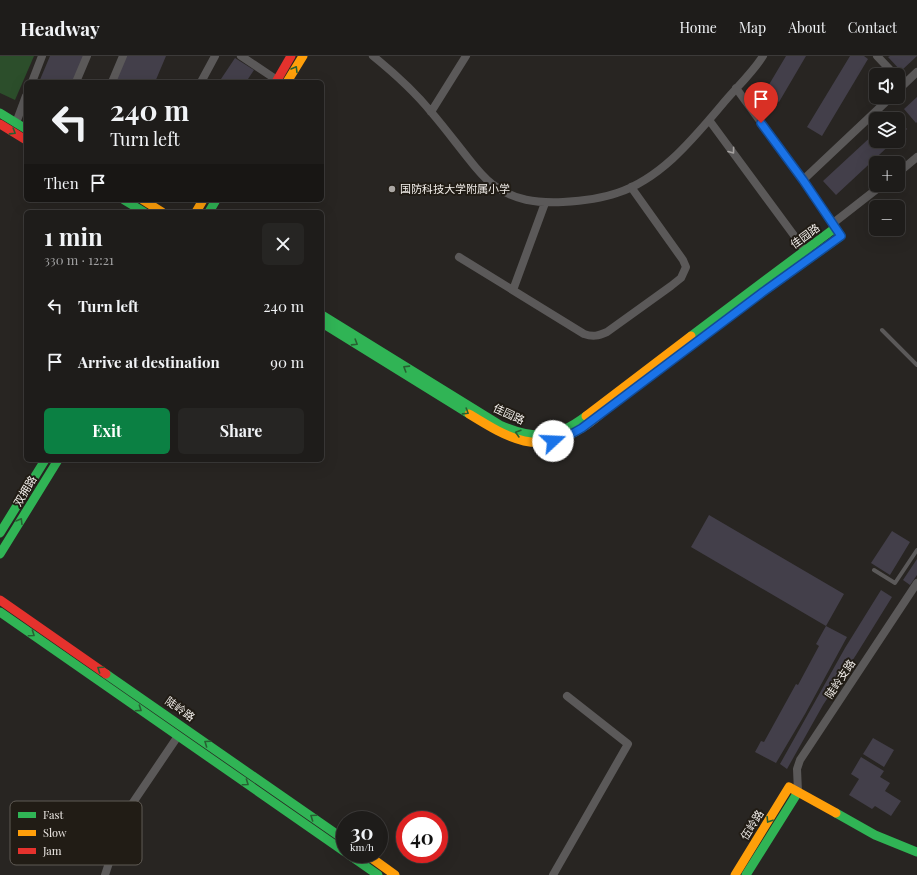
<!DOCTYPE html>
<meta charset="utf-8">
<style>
:root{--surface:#1e1c1a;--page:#262523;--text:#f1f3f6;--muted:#a1a1a2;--line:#3c3a39;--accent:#0b8043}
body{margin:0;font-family:"Playfair Display","Noto Sans SC",serif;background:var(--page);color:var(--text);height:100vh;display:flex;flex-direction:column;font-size:15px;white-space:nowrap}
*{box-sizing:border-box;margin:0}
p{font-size:13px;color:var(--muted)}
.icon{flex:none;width:22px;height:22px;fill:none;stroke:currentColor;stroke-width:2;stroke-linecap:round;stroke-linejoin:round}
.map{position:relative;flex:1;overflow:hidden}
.drawer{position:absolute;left:24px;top:154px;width:300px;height:252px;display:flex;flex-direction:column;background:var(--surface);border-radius:6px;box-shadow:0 4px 16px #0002,0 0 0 1px var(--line)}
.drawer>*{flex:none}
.guide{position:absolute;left:24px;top:24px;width:300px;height:122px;border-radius:6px;box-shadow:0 4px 16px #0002,0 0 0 1px var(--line);background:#1e1c1a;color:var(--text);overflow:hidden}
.controls{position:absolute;left:869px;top:12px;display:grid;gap:8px}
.controls a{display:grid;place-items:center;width:36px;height:36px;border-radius:6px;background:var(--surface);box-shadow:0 4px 16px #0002,0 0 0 1px var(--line);font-size:20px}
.speed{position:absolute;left:336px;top:755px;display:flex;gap:8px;font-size:20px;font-weight:700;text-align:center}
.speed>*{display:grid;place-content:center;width:52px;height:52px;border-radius:50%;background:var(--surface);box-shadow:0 4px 16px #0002,0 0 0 1px var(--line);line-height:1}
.speed small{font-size:10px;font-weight:400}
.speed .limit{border:6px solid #d22;background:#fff;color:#111}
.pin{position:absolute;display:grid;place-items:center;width:34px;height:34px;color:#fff;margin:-41px -17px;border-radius:50% 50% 50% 0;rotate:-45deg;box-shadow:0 0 4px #0007}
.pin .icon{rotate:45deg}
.me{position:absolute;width:44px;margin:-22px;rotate:70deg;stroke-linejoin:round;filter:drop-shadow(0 0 3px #0008)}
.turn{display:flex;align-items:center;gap:14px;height:84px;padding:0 20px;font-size:18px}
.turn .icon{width:52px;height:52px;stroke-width:2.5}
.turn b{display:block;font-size:28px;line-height:34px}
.then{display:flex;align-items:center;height:38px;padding:0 20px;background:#0003;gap:8px;font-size:15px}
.round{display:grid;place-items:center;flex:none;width:42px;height:42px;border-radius:6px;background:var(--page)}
.headline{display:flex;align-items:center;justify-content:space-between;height:68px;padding:0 20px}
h1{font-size:24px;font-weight:700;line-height:30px}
.action{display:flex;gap:8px;margin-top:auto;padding:8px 20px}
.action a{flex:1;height:46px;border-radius:6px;background:var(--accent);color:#fff;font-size:16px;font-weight:700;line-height:46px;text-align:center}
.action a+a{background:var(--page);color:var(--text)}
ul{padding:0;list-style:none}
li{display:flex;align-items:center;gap:12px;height:56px;padding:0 20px}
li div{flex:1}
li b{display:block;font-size:15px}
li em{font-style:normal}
header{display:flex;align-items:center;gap:24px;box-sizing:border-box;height:56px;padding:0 20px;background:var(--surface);border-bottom:1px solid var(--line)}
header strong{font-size:19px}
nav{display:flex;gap:22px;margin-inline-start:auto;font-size:14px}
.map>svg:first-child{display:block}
.green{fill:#2c4e2b}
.building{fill:#433f4a}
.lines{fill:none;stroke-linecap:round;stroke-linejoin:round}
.lane{stroke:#5b5959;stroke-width:4}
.street{stroke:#5b5959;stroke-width:8}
.fast{stroke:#30b455;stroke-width:9}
.slow{stroke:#ff9f0a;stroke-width:9}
.jam{stroke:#e5322d;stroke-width:9}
.oneway{stroke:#286032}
.oneway2{stroke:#a6a2a0}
.route-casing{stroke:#114b97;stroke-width:10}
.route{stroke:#1a73e8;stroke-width:7}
.poi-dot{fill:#aaa6a3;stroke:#211c15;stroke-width:1.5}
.labels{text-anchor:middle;stroke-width:4;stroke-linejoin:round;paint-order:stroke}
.poi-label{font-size:11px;fill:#f0ece8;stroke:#211c15;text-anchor:start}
.street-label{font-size:11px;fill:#f0ece8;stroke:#211c15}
.key{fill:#211c15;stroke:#5f5a54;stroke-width:1}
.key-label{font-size:11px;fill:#f0ece8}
</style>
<header>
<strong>Headway</strong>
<nav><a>Home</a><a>Map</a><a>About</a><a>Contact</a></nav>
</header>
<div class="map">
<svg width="917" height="819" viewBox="0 0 917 819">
<rect width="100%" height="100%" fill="#282522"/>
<path class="green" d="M0,0H34L15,44L0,37Z"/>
<path class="building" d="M50,0H87L76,26H39Z
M123,0H166L155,26H112Z
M786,0H806L779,46L764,37Z
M850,0H864L868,3L822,80L807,71Z
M890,0H917L901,15L888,1Z
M235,2L254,14L246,26H219Z
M917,41V66L916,67L904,53Z
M895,59L907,73L898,82V63H890Z
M876,76V85H894L836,139L823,125Z
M709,459L844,538L826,570L847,581L805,658L776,707L755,696L761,685L764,686L796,628L798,629L819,590L816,588L826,570L691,491Z
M892,475L910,486L890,519L871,507Z
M917,503V519L910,529L903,524Z
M881,534L892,541L856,599L823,649L787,713L780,708L845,592Z
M873,682L894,694L884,711L863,698Z
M861,701L884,715L880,721L890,727L885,735L901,745L891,760L875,750L872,753L849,739L859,723L851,718Z"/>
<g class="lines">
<path class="lane" d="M882,274L917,309
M874,514L895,527L917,494"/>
<path class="street" d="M241,0L277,24
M373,0C394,17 415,36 432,57C444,71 456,87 468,102C475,111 483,121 492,128C515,145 536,147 563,146C582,145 600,143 617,137C663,122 696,79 726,44C738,30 753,16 763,0
M877,0L895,19
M32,26L42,0
M76,26L87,0
M112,26L123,0
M201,26L215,0
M736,32L803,124L835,172
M898,34L917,16
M431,56L466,0
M709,64L807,197
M16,67L26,40
M898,117L917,101
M803,124L891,41
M832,168L882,129
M459,201L584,278C593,281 598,280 607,276L671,230L681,222L686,211L683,204L631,131
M513,234L545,147
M798,736L797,713L800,704L917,527
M105,819L122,767L132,748L178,680
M553,819L628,688L567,640"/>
<path class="fast" d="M0,57L26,73
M124,144L144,156
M209,156L216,144
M322,259L500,369C534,384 556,383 586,360
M322,267L469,358
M609,351L763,236L841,180L835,172L691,280
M0,477L45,404
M0,498L58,404
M0,556L345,796
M106,618L345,784
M836,757L875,779L917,796
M348,798L378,819
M746,819L798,736"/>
<path class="slow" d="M287,26L303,0
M143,144L162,156
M196,156L203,144
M469,358C508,382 538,401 582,372C592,366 600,358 609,351
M586,360L691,280
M366,798L395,819
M735,819L789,731L836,757"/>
<path class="jam" d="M276,26L291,0
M0,68L26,84
M0,544L106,618"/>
</g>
<defs><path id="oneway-chevron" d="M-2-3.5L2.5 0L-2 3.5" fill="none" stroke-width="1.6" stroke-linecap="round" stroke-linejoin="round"/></defs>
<g class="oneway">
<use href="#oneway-chevron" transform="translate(295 13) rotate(-59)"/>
<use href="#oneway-chevron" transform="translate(13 76) rotate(32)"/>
<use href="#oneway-chevron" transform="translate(355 287) rotate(32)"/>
<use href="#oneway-chevron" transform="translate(406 312) rotate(-148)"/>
<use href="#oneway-chevron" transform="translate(466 356) rotate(32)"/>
<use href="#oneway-chevron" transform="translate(518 377) rotate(-164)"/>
<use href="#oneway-chevron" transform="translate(20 465) rotate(-59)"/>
<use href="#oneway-chevron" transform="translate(32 578) rotate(35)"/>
<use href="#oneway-chevron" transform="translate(100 613) rotate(-145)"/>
<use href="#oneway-chevron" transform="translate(139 653) rotate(34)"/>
<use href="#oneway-chevron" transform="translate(207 687) rotate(-145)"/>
<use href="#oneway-chevron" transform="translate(246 727) rotate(35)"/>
<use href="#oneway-chevron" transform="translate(313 761) rotate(-145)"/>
<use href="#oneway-chevron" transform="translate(769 764) rotate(122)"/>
</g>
<use class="oneway2" href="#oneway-chevron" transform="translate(732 95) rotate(53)"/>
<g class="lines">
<g class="route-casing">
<path id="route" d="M553,385L566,381L582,372L763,236L841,180L803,124L761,67"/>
</g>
<use href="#route" class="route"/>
</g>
<circle class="poi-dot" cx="392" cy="133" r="4"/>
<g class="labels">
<g class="poi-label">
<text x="400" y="137">国防科技大学附属小学</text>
</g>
<g class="street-label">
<text transform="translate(805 180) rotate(-36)" y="4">佳园路</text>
<text transform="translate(509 358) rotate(25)" y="4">佳园路</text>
<text transform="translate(25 435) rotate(-59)" y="4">双拥路</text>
<text transform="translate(840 623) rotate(-56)" y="4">陡岭支路</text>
<text transform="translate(180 653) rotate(35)" y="4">陡岭路</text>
<text transform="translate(752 769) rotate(-58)" y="4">伍岭路</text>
</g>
</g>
<rect x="10" y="745" width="132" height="64" rx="6" class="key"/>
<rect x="18" y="756" width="18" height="6" fill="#30b455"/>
<rect x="18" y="774" width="18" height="6" fill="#ff9f0a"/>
<rect x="18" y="792" width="18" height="6" fill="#e5322d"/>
<g class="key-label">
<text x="43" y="763">Fast</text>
<text x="43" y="781">Slow</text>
<text x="43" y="799">Jam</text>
</g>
</svg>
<div class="controls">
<a><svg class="icon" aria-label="sound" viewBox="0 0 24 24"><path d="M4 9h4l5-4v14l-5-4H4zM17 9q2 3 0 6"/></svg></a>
<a><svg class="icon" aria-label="layers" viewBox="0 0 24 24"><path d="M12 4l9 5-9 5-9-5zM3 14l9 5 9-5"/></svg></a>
<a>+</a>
<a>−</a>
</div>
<div class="speed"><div>30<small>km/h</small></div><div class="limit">40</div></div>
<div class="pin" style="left:761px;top:67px;background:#d93025"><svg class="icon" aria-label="arrive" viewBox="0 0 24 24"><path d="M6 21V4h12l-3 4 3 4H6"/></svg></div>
<svg class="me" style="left:553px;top:385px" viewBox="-20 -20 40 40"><circle r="19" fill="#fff"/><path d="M0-13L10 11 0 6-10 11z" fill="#1a73e8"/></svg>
<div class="guide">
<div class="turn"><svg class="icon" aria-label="left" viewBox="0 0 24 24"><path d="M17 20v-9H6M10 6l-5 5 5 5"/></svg><div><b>240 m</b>Turn left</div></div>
<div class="then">Then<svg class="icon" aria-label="arrive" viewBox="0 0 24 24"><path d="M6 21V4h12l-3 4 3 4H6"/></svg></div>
</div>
<section class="drawer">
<div class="headline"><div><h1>1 min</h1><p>330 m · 12:21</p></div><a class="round"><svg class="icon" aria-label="close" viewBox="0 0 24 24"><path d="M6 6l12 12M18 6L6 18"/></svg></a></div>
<ul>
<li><svg class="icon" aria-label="left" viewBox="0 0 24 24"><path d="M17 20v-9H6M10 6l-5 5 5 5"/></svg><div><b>Turn left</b></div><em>240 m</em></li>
<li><svg class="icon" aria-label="arrive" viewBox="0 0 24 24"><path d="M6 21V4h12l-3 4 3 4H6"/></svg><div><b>Arrive at destination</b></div><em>90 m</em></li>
</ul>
<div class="action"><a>Exit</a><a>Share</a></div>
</section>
</div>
